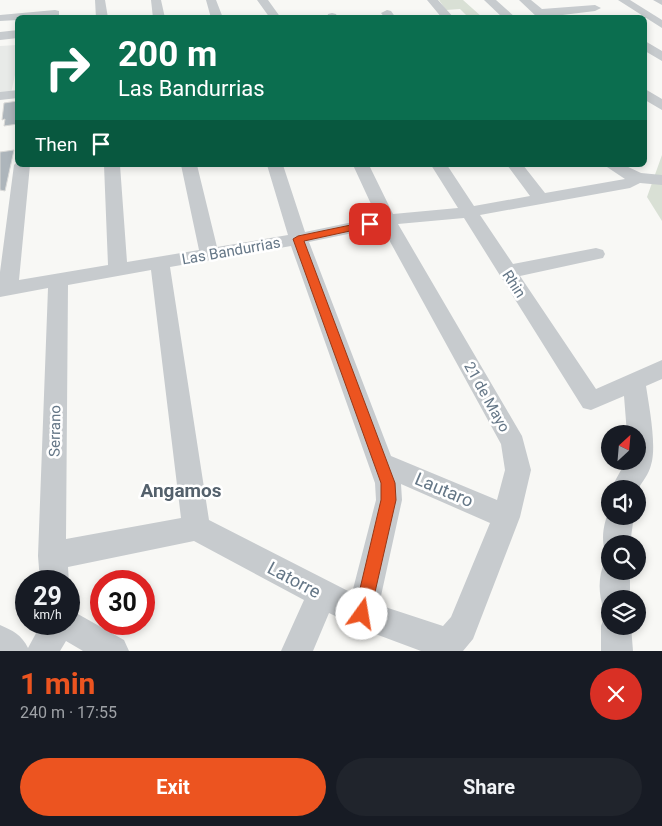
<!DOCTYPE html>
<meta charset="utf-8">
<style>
:root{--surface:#171b24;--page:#20242c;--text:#f1f3f6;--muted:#9ea1a6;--accent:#ec5420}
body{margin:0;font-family:Roboto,sans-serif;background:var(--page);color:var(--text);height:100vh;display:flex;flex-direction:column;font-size:19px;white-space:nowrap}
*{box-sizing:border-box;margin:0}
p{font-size:16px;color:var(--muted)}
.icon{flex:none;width:28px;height:28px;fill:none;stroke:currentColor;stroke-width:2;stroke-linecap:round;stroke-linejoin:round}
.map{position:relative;height:651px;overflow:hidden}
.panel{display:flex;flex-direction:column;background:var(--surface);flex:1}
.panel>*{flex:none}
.hud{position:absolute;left:15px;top:15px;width:632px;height:152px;border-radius:8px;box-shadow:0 2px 8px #0003;background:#0b6e4f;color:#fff;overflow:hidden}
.needle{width:32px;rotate:26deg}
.buttons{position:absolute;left:601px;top:425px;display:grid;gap:10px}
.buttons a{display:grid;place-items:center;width:45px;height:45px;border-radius:50%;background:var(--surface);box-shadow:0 2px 8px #0003;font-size:25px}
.speed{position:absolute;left:15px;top:570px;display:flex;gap:10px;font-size:25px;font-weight:700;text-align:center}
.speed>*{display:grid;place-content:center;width:65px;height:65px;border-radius:50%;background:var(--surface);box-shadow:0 2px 8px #0003;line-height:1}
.speed small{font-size:12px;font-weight:400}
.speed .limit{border:8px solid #d22;background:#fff;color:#111}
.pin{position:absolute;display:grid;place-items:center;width:42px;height:42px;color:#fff;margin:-21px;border-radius:10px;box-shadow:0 2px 8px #0006}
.me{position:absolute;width:55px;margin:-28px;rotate:13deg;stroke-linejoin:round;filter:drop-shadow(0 0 4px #0008)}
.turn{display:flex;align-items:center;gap:18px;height:105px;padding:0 20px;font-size:22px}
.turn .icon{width:65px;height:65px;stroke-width:2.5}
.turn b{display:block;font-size:35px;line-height:42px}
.then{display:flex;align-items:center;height:48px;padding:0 20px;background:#0003;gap:10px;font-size:19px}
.round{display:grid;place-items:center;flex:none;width:52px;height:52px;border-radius:26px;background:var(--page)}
.head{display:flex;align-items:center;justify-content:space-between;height:85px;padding:0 20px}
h1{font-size:30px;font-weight:700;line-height:38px;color:var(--accent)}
.action{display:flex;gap:10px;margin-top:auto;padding:10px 20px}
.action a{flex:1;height:58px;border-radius:30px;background:var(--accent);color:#fff;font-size:20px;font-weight:700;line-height:58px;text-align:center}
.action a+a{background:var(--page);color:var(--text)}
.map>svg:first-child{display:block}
.built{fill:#e8eae8}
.green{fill:#d9e0d5}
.building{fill:#adb5bb;stroke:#d9d9d7}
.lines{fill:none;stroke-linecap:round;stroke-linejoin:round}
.minor{fill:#c7cbce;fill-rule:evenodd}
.route{fill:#ec5420;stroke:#993715}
.labels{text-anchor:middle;stroke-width:5;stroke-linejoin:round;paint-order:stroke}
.street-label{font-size:15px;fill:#657787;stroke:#fff}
.near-street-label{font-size:18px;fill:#657787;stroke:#fff}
.near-neighbourhood-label{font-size:19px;font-weight:bold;fill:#54616c;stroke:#fff}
</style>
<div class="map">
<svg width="662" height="651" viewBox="0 0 662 651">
<rect width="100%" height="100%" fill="#f8f8f5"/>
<path class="built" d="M17,45V66L11,93L0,94V46Z"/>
<path class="green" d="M439,0H463L482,17H468L460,9L446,10Z
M662,155V221L647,197Z"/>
<path class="building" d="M18,101V124L4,126L5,119L2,120L4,103Z
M14,150L5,191L0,190V152Z"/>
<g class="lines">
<path class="minor" d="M95,0H105L108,18H96Z
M151,0H161L165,18H153Z
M206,0H216L223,18H211Z
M257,0H268L281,18H270Z
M427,0H438L454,18H442Z
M484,0H496L516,18H503Z
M519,0H531L542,9L595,5L601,8L595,11L538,18Z
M618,0H630L662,20V28Z
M653,0H662V5Z
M55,10L59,11V15L18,18V20L0,21V15Z
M387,10L391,11L396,18H385L381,13Z
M332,13L336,14L338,18H327L328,14Z
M18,30V38L0,40V32Z
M645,41L662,51V61L645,51Z
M645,89L662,99V110L645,100Z
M18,90V98L0,100V92Z
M18,161V165H30L19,280L108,265L104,165H120L127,262L199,250L181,165H197L217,247L288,235L267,165H283L305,232L377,217L353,165H369L393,214L458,208L431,165H447L474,206L530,196L507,165H523L545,193L625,179L604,165H624L641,173L662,175V185L640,183L630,188L480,215L513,264L596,248L603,250L605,254L603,258L520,276L596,389L662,360V379L646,386C649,406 657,447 651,465C649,474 642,482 638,489L610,490L626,461H638V434H627L624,396L591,410L583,408L464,218L398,224L522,436L531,470L520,517L473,639L463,651H421L362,629L329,613L313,651H281L304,600L194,541L68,567L69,583V581H40L38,556L48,288L0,297V272L14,165ZM382,227L501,444L505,470L497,500L391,456L309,242ZM291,246L375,483L376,500L352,593L209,520L170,267ZM151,270L181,518L66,539L68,285ZM401,484L490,523L451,617L443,626L379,605L402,500Z
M610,508V516H634L630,544H610V555L606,554C600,539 604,522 610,508Z
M610,559V571H630V599H610V612L604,610C598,594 598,576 605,561Z
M69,609L124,640L129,651H83L66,641L60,651H0V625C12,630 22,635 28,648L41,624H69Z
M610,613V626H631L633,651H601V626L605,615Z"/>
</g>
<path class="route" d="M370,221L373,222V226L304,241L395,483L396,500L370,614L368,620L362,622L356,620L354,614L381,500V483L293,239L298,236Z"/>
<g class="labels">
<g class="street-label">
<text transform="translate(231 251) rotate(-10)" y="5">Las Bandurrias</text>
<text transform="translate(514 284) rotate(57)" y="5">Rhin</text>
<text transform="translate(487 397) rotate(61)" y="5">21 de Mayo</text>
<text transform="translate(55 431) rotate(-89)" y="5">Serrano</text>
</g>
<g class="near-street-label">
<text transform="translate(444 490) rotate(23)" y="6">Lautaro</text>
<text transform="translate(294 580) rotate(28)" y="6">Latorre</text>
</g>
<g class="near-neighbourhood-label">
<text x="181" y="497">Angamos</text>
</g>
</g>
</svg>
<div class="buttons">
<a><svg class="needle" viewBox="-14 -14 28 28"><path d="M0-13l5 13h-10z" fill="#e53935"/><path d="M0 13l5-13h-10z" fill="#9ea1a6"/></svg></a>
<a><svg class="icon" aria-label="sound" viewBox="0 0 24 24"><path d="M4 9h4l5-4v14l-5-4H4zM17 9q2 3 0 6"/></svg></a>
<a><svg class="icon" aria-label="search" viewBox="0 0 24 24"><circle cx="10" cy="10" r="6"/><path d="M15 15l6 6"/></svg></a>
<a><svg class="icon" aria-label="layers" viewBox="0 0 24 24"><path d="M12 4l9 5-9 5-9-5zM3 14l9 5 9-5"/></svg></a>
</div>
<div class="speed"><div>29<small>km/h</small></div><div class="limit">30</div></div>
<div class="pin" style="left:370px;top:224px;background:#d93025"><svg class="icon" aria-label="arrive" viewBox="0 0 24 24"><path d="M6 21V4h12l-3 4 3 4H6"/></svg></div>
<svg class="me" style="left:362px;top:614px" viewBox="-20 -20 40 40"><circle r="19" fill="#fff"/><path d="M0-13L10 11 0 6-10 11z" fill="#ec5420"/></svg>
<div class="hud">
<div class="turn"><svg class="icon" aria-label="right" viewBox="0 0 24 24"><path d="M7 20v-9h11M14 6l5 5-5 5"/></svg><div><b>200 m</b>Las Bandurrias</div></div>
<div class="then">Then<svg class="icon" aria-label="arrive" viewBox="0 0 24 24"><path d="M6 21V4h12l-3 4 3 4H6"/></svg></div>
</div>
</div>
<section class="panel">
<div class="head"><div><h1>1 min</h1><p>240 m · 17:55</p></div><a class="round" style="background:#d93025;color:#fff"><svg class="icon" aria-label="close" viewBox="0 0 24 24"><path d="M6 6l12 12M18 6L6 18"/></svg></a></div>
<div class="action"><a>Exit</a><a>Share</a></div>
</section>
